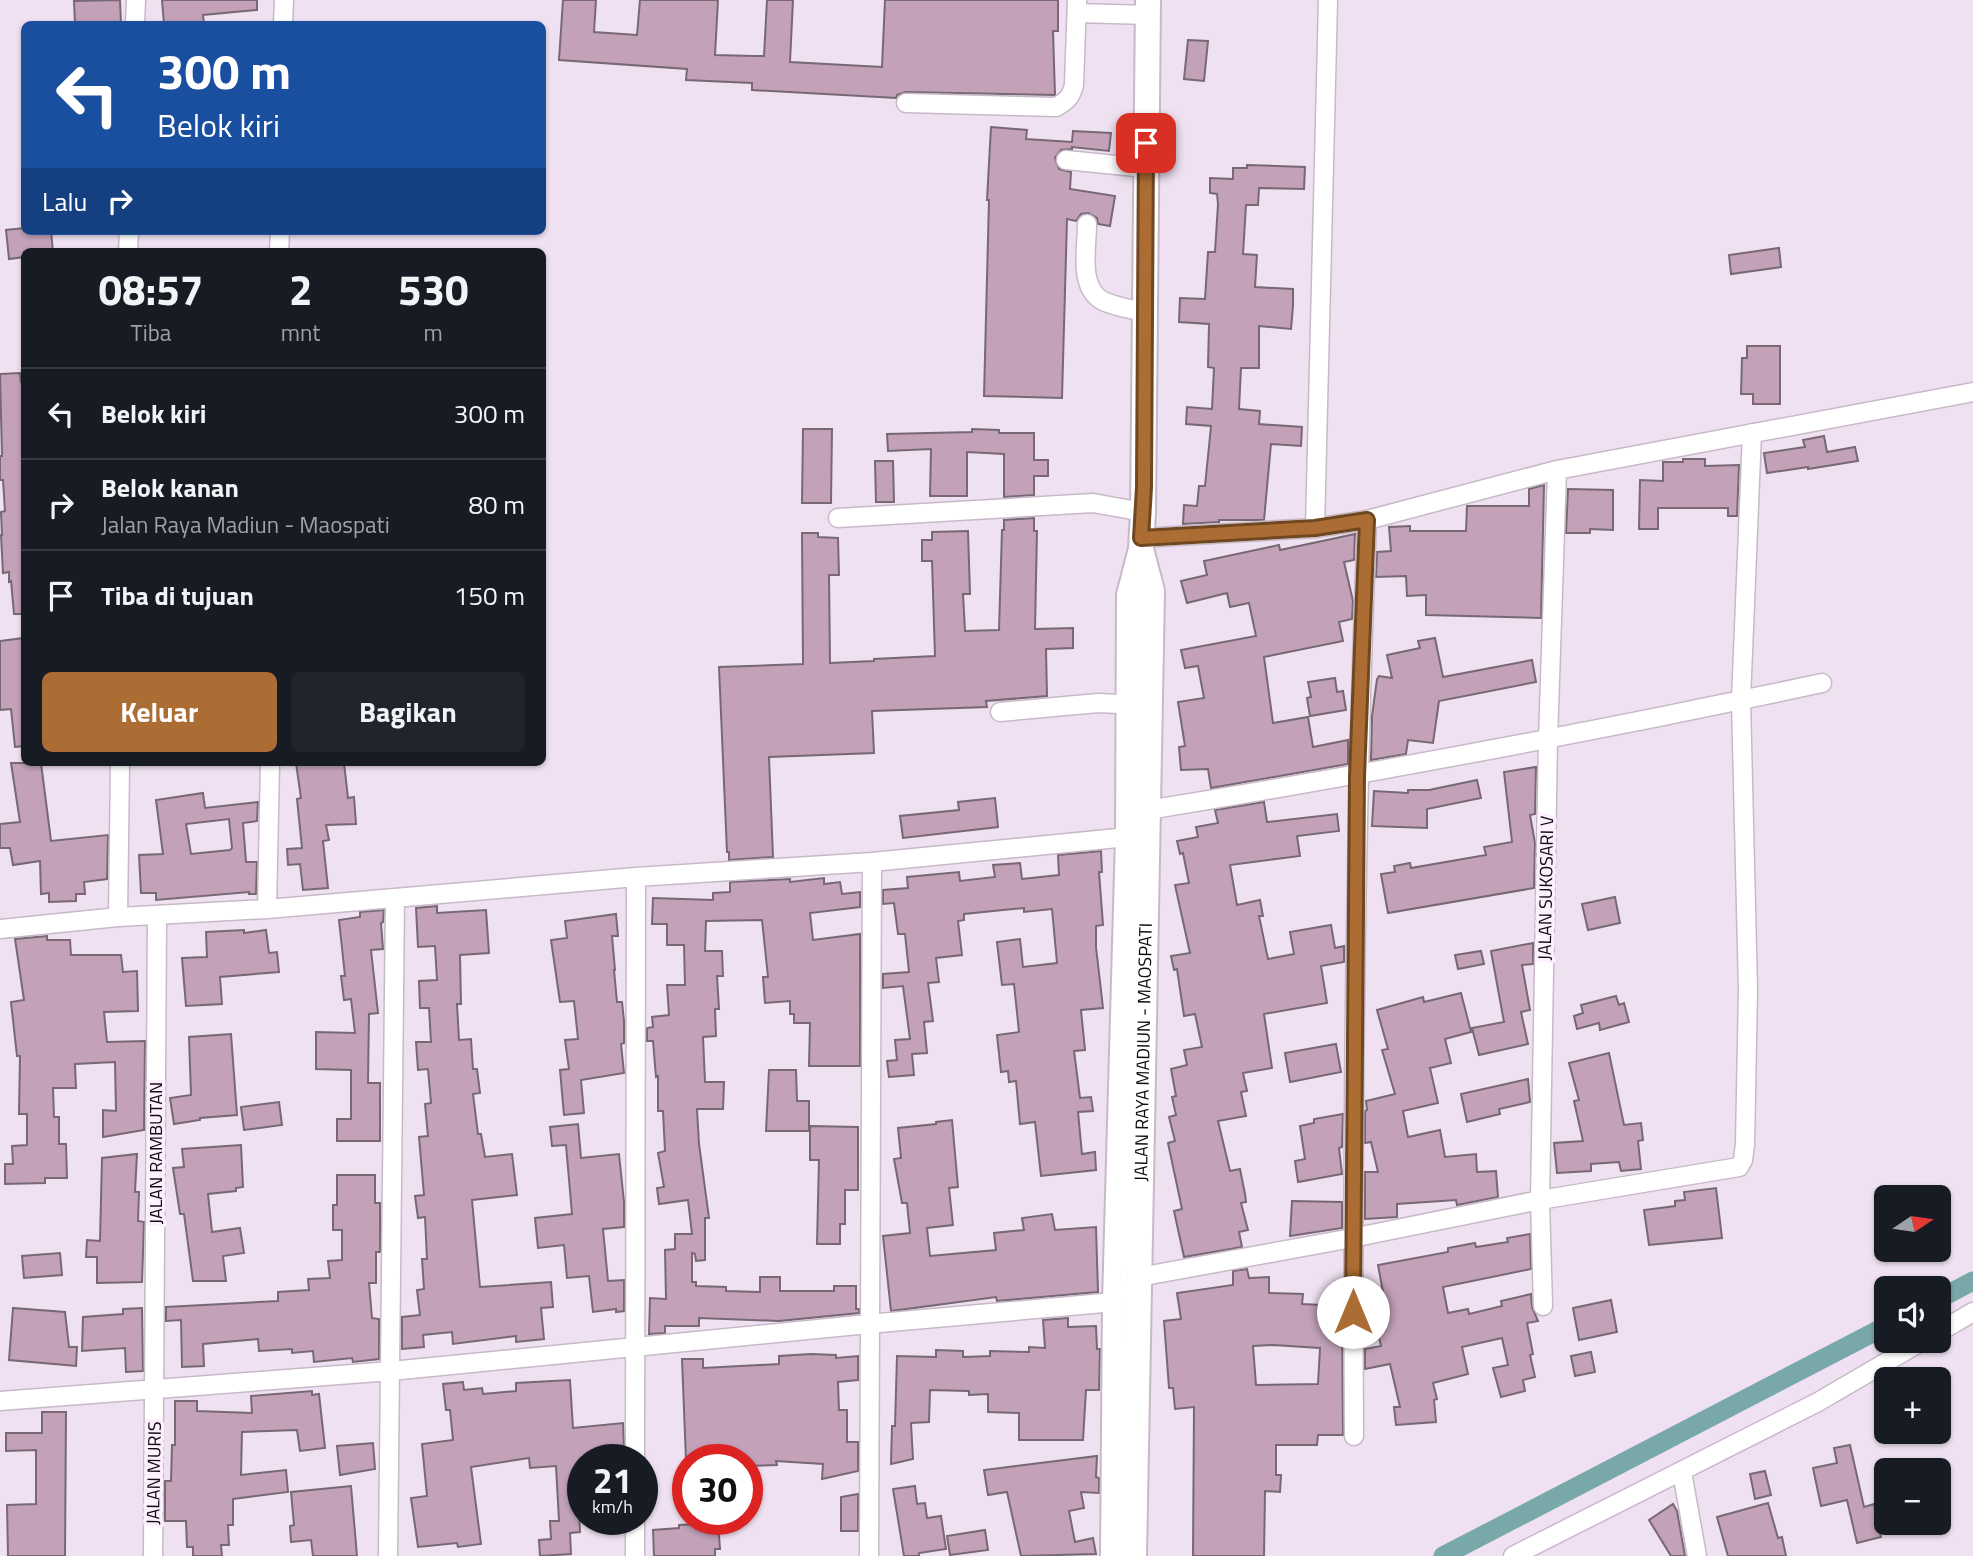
<!DOCTYPE html>
<html lang="id">
<meta charset="utf-8">
<style>
:root{--surface:#171b24;--page:#20242c;--text:#f1f3f6;--muted:#9ea1a6;--line:#363941;--accent:#ab6d33}
body{margin:0;font-family:"Titillium Web",sans-serif;background:var(--page);color:var(--text);height:100vh;display:flex;flex-direction:column;font-size:26px;white-space:nowrap}
*{box-sizing:border-box;margin:0}
p{font-size:23px;color:var(--muted)}
.icon{flex:none;width:38px;height:38px;fill:none;stroke:currentColor;stroke-width:2;stroke-linecap:round;stroke-linejoin:round}
.map{position:relative;flex:1;overflow:hidden}
.drawer{position:absolute;left:21px;top:248px;width:525px;height:518px;display:flex;flex-direction:column;background:var(--surface);border-radius:10px;box-shadow:0 2px 5px #0004}
.drawer>*{flex:none}
.hud{position:absolute;left:21px;top:21px;width:525px;height:214px;border-radius:10px;box-shadow:0 2px 5px #0004;background:#1a4fa0;color:#fff;overflow:hidden}
.needle{width:46px;rotate:77deg}
.fabs{position:absolute;left:1874px;top:1185px;display:grid;gap:14px}
.fabs a{display:grid;place-items:center;width:77px;height:77px;border-radius:10px;background:var(--surface);box-shadow:0 2px 5px #0004;font-size:35px}
.speed{position:absolute;left:567px;top:1444px;display:flex;gap:14px;font-size:35px;font-weight:700;text-align:center}
.speed>*{display:grid;place-content:center;width:91px;height:91px;border-radius:50%;background:var(--surface);box-shadow:0 2px 5px #0004;line-height:1}
.speed small{font-size:18px;font-weight:400}
.speed .limit{border:10px solid #d22;background:#fff;color:#111}
.pin{position:absolute;display:grid;place-items:center;width:60px;height:60px;color:#fff;margin:-30px;border-radius:14px;box-shadow:0 4px 10px #0006}
.me{position:absolute;width:77px;margin:-38px;rotate:0deg;stroke-linejoin:round;filter:drop-shadow(0 0 5px #0008)}
.turn{display:flex;align-items:center;gap:24px;height:147px;padding:0 21px;font-size:32px}
.turn .icon{width:91px;height:91px;stroke-width:2.5}
.turn b{display:block;font-size:49px;line-height:60px}
.then{display:flex;align-items:center;height:66px;padding:0 21px;background:#0003;gap:14px;font-size:26px}
.eta{display:flex;justify-content:space-evenly;align-items:center;height:119px;text-align:center}
.eta b{font-size:42px;font-weight:700;line-height:49px}
.primary-button{display:flex;gap:14px;margin-top:auto;padding:14px 21px}
.primary-button a{flex:1;height:80px;border-radius:10px;background:var(--accent);color:#fff;font-size:28px;font-weight:700;line-height:80px;text-align:center}
.primary-button a+a{background:var(--page);color:var(--text)}
ul{padding:0;list-style:none}
li{display:flex;align-items:center;gap:21px;height:91px;padding:0 21px;border-top:2px solid var(--line)}
li div{flex:1}
li b{display:block;font-size:26px}
li em{font-style:normal}
.map>svg:first-child{display:block}
.lines{fill:none;stroke-linecap:round;stroke-linejoin:round}
.canal{stroke:#79a8ab;stroke-width:19}
.building{fill:#c2a1b9;stroke:#776873;stroke-width:2;fill-rule:evenodd}
.minor-casing{stroke:#c7b9c8;stroke-width:21}
.highway-casing{stroke:#c7b9c8;stroke-width:28}
.minor{stroke:#fff;stroke-width:18}
.highway{stroke:#fff;stroke-width:24}
.route-casing{stroke:#6f4721;stroke-width:18}
.route{stroke:#ab6d33;stroke-width:12}
.labels{text-anchor:middle;stroke-width:7;stroke-linejoin:round;paint-order:stroke}
.street-label{font-size:18px;fill:#100b10;stroke:#fdeffe}
</style>
<div class="map">
<svg width="1973" height="1556" viewBox="0 0 1973 1556">
<rect width="100%" height="100%" fill="#efe1f1"/>
<g class="lines">
<path class="canal" d="M1939,1299L1973,1281
M1443,1556L1886,1326"/>
</g>
<path class="building" d="M120,0L121,24H75L74,1Z
M162,0H257V10L203,15L204,24H164Z
M563,0H596L594,32L637,35L640,0H718L715,55L754,56H764L767,0H793L790,62L882,67L885,0H1058V31H1053L1055,95L906,92L897,95L896,98L752,90V83L686,80L687,69L559,60Z
M1188,40L1208,41L1204,81L1184,79Z
M991,127L1027,130L1026,139L1072,142L1073,131L1111,133L1109,151L1072,147V149L1061,150L1055,158L1059,169L1071,172L1070,189L1115,196L1110,226L1098,224L1097,218L1088,213L1081,214L1076,221L1067,219L1062,398L984,396L989,200H987Z
M1247,165L1305,167L1304,189L1259,188L1258,205H1246L1243,254L1257,255L1255,287L1293,289V306L1291,329L1259,326V368H1241L1239,409L1260,411L1259,424L1302,427L1301,446L1271,444L1264,520H1219V522L1183,524L1184,505L1197,506L1199,486H1205L1211,426L1186,424L1187,407L1212,409L1214,368L1208,367L1209,324L1179,322L1180,298L1205,299L1208,252H1215L1218,204L1217,194L1210,193V178L1233,179V168H1247Z
M24,228V231H51L53,252H24V257L9,259L6,230Z
M1779,248L1781,267L1731,274L1729,255Z
M1747,346H1780V404H1753V394H1741L1742,358H1747Z
M20,373L21,382L24,381V614H14L11,581L9,582V572L3,573L1,535H2L1,512L5,511L3,480H0V456H2L0,374Z
M803,429H832L831,503H802Z
M972,429L999,430V433H1034V460H1048V476H1034V495L1004,497V454L967,452V496H930L931,449L888,451L887,434L972,432Z
M1824,436L1827,452L1855,447L1858,461L1808,469V467L1767,473L1764,453L1805,447L1803,440Z
M1683,459H1705V466L1739,465L1737,516H1728V508H1658V529H1639L1640,480L1663,481V462H1683Z
M875,461H893L894,502H876Z
M1544,485L1541,618L1426,615V595L1407,596L1406,576L1376,577L1377,552L1391,551L1389,527L1410,526V531H1466L1467,506H1529V489Z
M1568,489L1613,490V530L1590,529V533H1566Z
M1034,518V531H1037L1035,629L1073,628V648L1046,649L1047,696L986,701L987,707L872,711L874,753L769,757L773,857L729,860V852H727L719,667L803,664L802,533H818V537L838,538L839,575H829L830,663L874,661V659L935,656L932,561H922V540H932V532L968,531L970,594H963L965,631L999,630L1002,530H1004V520Z
M1355,534L1354,560L1344,562L1353,601L1352,619L1339,622L1343,641L1264,657L1273,723L1308,717L1313,747L1348,740V764L1211,788L1208,769L1181,770L1179,747L1185,746L1178,702L1204,698L1198,666L1185,668L1181,650L1256,636L1249,603L1230,607L1227,593L1187,603L1181,581L1207,575L1204,561L1279,545L1280,550Z
M24,638V746L15,747L11,709L0,710V641Z
M1435,638L1443,677L1532,660L1536,682L1439,701L1433,743L1408,740L1406,754L1371,760L1372,716L1377,679L1379,676L1392,678L1387,655L1420,648L1418,641Z
M1335,678L1337,692L1343,691L1346,710L1310,716L1307,698L1311,697L1308,682Z
M11,763H41L51,841L108,835L107,879L84,882L85,894H76V901L49,902V893L41,894L40,861L13,865L10,848H0V824L20,822Z
M296,763H344L348,798L354,797L356,824L326,825L329,840L323,841L328,888L303,890L300,864L288,865L287,849L302,848L297,799L301,798Z
M1536,767L1535,814L1530,815L1535,843L1534,888L1388,913L1381,874L1395,872L1394,866L1410,863L1411,868L1486,855L1484,847L1512,842L1504,772Z
M1477,780L1481,798L1427,809V828L1372,826L1374,791L1408,793V790H1429Z
M203,793L205,808L258,802L257,821L243,823L246,862H257L256,894H249V892L156,900V893H141L139,855L163,854L156,800ZM229,819L232,848L230,850L191,854L186,824Z
M995,798L998,827L903,838L900,816L959,810L958,802Z
M1264,802L1267,822L1337,814L1339,831L1297,836L1300,856L1230,865L1237,905L1260,900L1263,916H1259L1268,959L1294,954L1290,932L1331,925L1335,948L1344,946V962L1321,966L1327,1003L1264,1014L1272,1068L1243,1073L1247,1091L1241,1092L1246,1116L1218,1121L1230,1171L1240,1169L1245,1194L1246,1202L1241,1203L1248,1230L1239,1232L1242,1247L1184,1257L1174,1211L1182,1209L1168,1143L1175,1141L1169,1117L1176,1115L1172,1097L1176,1096L1171,1069L1187,1065L1184,1050L1202,1047L1195,1014L1184,1016L1177,969L1174,970L1171,956L1190,953L1175,885L1189,883L1183,853L1180,854L1177,841L1198,837L1196,827L1218,823L1215,810Z
M1101,851L1102,872H1099L1103,925L1096,926V947L1103,1008L1081,1010L1085,1050L1074,1051L1080,1098L1091,1097L1093,1111L1078,1112L1082,1154L1095,1152L1096,1170L1041,1176L1035,1122L1020,1124L1016,1081L1009,1082L1008,1071L1001,1072L997,1035L1019,1032L1014,984L1002,985L997,942L1020,939L1023,967L1057,963L1052,909L1024,912V908L964,914V920L958,921L962,955L936,958L939,982L928,983L933,1021L924,1022L927,1053L912,1054L914,1075L889,1077L887,1061L897,1060L895,1040L910,1039L903,986L883,988V974L909,972L905,934H898L894,903L883,904V890L908,888L907,877L959,872L960,881L995,877L993,865L1020,863L1022,879L1059,875L1058,855Z
M824,878V884L840,882L842,894L860,892V907L810,913L813,940L860,934V1066H809L810,1023H794V1014H790V1001L765,1003L763,977H768L762,920L706,921L705,951H722L723,976H717L719,1009H715L716,1036L703,1037L705,1082H724L723,1109H697L699,1144L709,1218H705V1260L696,1261L695,1254L692,1253V1282H696V1286L726,1287V1291L760,1292V1277H780V1291H834V1286H856V1309H859V1313L779,1321L699,1318V1326H665V1333L649,1334L650,1298L666,1299L665,1250L675,1249V1234H692L688,1200L659,1204L657,1188L664,1187L658,1153L665,1151L663,1111H658V1076L656,1077L653,1041H647V1028L653,1027L652,1017L669,1015L667,985H685L684,945H667V924H652L653,898L713,900V893L730,892V882L790,879V882Z
M1615,897L1620,923L1588,930L1582,904Z
M437,906V913L486,910L489,953L460,955L461,1004H457L459,1040L471,1039L473,1069H477L480,1093L473,1094L478,1134H481L485,1157L512,1154L517,1195L472,1200L480,1287L551,1282L553,1307L541,1308L544,1339L516,1342V1336L453,1344L452,1332L423,1335L424,1347L402,1349V1317L420,1315L417,1290L424,1289L422,1259H427L425,1217L418,1218L415,1196L424,1195L419,1137L428,1136L425,1104L431,1103L428,1069L418,1070L416,1042H431L429,1008H420L419,981L437,980L435,946L418,947L416,908Z
M384,910L383,922L381,923L383,949L371,950L378,1013L369,1014L368,1083H380V1141H337V1119H351V1070L316,1069V1032L355,1033L351,999L344,1000L341,976H345L339,920L360,917V912Z
M616,914L618,936H612L615,970H614L617,1002H622L624,1021V1043L621,1044L624,1073L581,1080L584,1113L564,1115L560,1070L569,1069L565,1040L578,1039L574,1001L560,1002L551,940L567,938L565,921Z
M244,930V933L266,930L269,953L277,952L279,972L220,977L222,1004L186,1006L182,958L207,957L206,932Z
M47,936V940H70L71,955H121L123,972L137,971L138,1011L104,1012L107,1042L145,1041L144,1130L103,1137V1110L116,1111L115,1062L75,1064L76,1088H53L54,1117H59V1144H66L67,1178H45V1183L5,1184V1164H13L12,1146L27,1145V1114H19L20,1056H17L11,1002L24,1000L15,939Z
M1533,943V964L1522,965L1530,1010L1521,1012L1528,1044L1479,1055L1472,1028L1504,1022L1491,951Z
M1481,951L1484,964L1458,969L1455,955Z
M1461,993L1471,1032L1445,1039L1451,1063L1430,1068L1438,1103L1403,1111L1408,1137L1440,1130L1445,1157L1476,1154L1477,1172L1496,1171L1498,1197L1457,1205L1456,1200L1397,1204V1217L1365,1219V1172H1378L1371,1142L1365,1143V1111L1367,1110L1366,1101L1395,1094L1382,1050L1388,1049L1377,1010L1423,997L1424,1002Z
M1616,996L1619,1005L1624,1003L1629,1022L1600,1030L1599,1023L1577,1029L1574,1016L1583,1013L1581,1005Z
M231,1034L237,1115L200,1118V1120L174,1124L170,1098L191,1095L189,1037Z
M1336,1044L1341,1072L1290,1082L1285,1053Z
M1609,1053L1624,1125L1641,1123L1643,1140L1638,1141L1641,1169L1621,1171L1619,1162L1591,1164V1171L1557,1173L1554,1143L1583,1141L1574,1101L1579,1100L1569,1063Z
M769,1070H796L797,1101H809V1131H766Z
M1528,1079L1530,1102L1499,1109L1500,1114L1467,1122L1461,1094Z
M279,1102L282,1125L244,1130L241,1107Z
M1343,1114L1342,1147L1339,1148L1342,1174L1298,1182L1295,1161L1305,1159L1300,1126L1314,1123V1119Z
M952,1120L958,1187L949,1188L953,1225L927,1228L930,1256L996,1250L994,1233L1024,1230L1022,1218L1052,1214L1055,1230L1096,1227L1098,1292L997,1301L996,1297L891,1311L883,1236L910,1233L907,1203H902L894,1159L901,1158L898,1128L936,1124V1122Z
M578,1124L581,1158L619,1154L624,1202V1227L603,1229L608,1281L624,1280V1311L616,1312V1309L593,1312L589,1276L567,1278L564,1245L538,1248L535,1218L572,1214L566,1145L552,1146L550,1127Z
M810,1126L858,1127V1190H845V1224H840V1244H817L819,1160H810Z
M241,1145L243,1187L236,1188V1191L208,1194L212,1232L240,1228L244,1253L223,1256L226,1281H193L184,1214H180L173,1168L184,1167L182,1149Z
M137,1154L135,1192H139L138,1221L144,1222L142,1282L97,1283V1257H86L87,1240L100,1241L102,1158Z
M337,1175H375V1203H380V1252H376V1283H369L372,1318L379,1319V1359L353,1362L352,1358L314,1362L313,1351L292,1353V1349L259,1351L258,1339L203,1344L204,1366L182,1367L181,1320L166,1321V1307L278,1301V1292L309,1290L308,1279L330,1278L328,1261L342,1260V1230H333V1205H337Z
M1716,1188L1722,1238L1649,1245L1644,1210L1675,1206V1201L1685,1200L1684,1192Z
M1292,1201L1342,1202V1228L1290,1236Z
M1530,1234L1531,1269L1443,1287L1448,1313L1468,1309L1469,1314L1502,1306L1501,1301L1531,1294L1532,1307L1538,1321L1527,1323L1533,1354L1530,1355L1535,1377L1523,1380L1525,1391L1501,1397L1493,1368L1508,1365L1502,1338L1462,1347L1468,1374L1433,1383L1437,1399L1434,1400L1436,1422L1396,1425L1394,1407H1400L1390,1364L1365,1369V1349L1381,1346L1372,1306L1385,1303L1378,1265L1448,1252V1248L1475,1243L1476,1247L1508,1242L1507,1238Z
M60,1253L62,1275L24,1278L22,1256Z
M1247,1269L1249,1278L1269,1277V1293L1303,1294L1302,1304L1342,1306L1343,1435H1318L1317,1445H1276V1475H1281L1280,1492L1265,1491L1264,1556H1193L1194,1407L1175,1409L1173,1388H1169L1164,1321L1181,1319L1177,1293L1233,1285V1271ZM1273,1345L1320,1348L1318,1384L1256,1385L1253,1346Z
M1611,1300L1617,1332L1579,1340L1573,1308Z
M13,1308L65,1312L69,1347H77L76,1366L9,1360Z
M142,1308L143,1371L126,1372L125,1348L82,1351L83,1317L123,1314V1309Z
M1068,1318V1327L1096,1326L1097,1349H1100L1099,1390H1086L1083,1440H1019V1413L988,1412V1394L969,1395V1391L930,1390L929,1422L911,1423L913,1459L891,1464L892,1426H895L897,1356L936,1357V1350L963,1351V1357L990,1356V1351L1029,1352V1347L1045,1348L1043,1320Z
M1591,1352L1595,1372L1575,1376L1571,1356Z
M811,1354L836,1355V1358L858,1356V1380L838,1382L839,1410H847V1442H858V1471L822,1479L823,1464L776,1461L777,1465L747,1466V1460H686L682,1359H703V1368L779,1364V1356Z
M570,1380L573,1428L623,1423L624,1446L623,1460H583V1469H577L580,1532L570,1533L571,1554L540,1556L539,1540L551,1539L550,1521H559L556,1466L530,1468L529,1458L471,1467L481,1544L458,1547L457,1543L418,1547L411,1498L427,1496L422,1444L453,1440L450,1410H446L443,1384L463,1382L464,1390L482,1388L483,1394L516,1391V1383Z
M312,1391V1395L319,1394L325,1448L300,1451L297,1430L242,1432L241,1475L286,1470L288,1492L233,1499V1525H228L229,1545H221L222,1556H193V1547H187L186,1521H165V1481H171L172,1445H175V1401H197V1411L252,1413L251,1396Z
M42,1412H66L65,1556H8L7,1505L36,1504V1450L6,1451V1433H42Z
M373,1443L375,1469L340,1475L337,1446Z
M1850,1445L1864,1507L1874,1504L1881,1537L1857,1543L1847,1500L1821,1506L1813,1468L1837,1463L1834,1448Z
M1097,1456L1096,1477L1099,1478V1493L1081,1492L1084,1508L1069,1511L1075,1542L1093,1538L1096,1554L1021,1556L1007,1492L988,1495L984,1470Z
M1765,1471L1771,1495L1755,1499L1750,1474Z
M351,1486L357,1556H313L311,1540L291,1542L290,1526L294,1525L291,1492Z
M915,1486L917,1504L925,1503L927,1518L941,1516L946,1549L919,1553V1556H904L893,1489Z
M858,1494V1531H841V1497Z
M1768,1503L1778,1538L1782,1537L1786,1556H1728L1717,1517Z
M1673,1504L1677,1511L1685,1556H1671L1649,1520Z
M718,1523L720,1549H715V1556H654L653,1530L679,1528V1525Z
M985,1530L988,1550L950,1555L947,1536Z"/>
<g class="lines">
<g class="minor-casing">
<path id="minor" d="M1077,13L1148,15
M135,24L136,0
M283,24L284,0
M906,103L1056,107C1067,101 1071,97 1074,85L1077,0
M1066,160L1146,168
M1087,224C1087,248 1078,288 1103,301C1116,307 1132,309 1146,313
M128,252L129,231
M279,252L280,231
M838,518L1093,503L1143,512
M1315,528L1328,0
M1141,538L1315,528L1367,520L1557,470L1973,392
M1000,712L1098,703L1140,705
M1148,810C1374,773 1598,731 1822,683
M267,909L270,763
M118,917L120,763
M0,929L118,917L267,909L636,877L872,862L1128,837
M1139,1277L1352,1238L1540,1200L1739,1167L1743,1160L1745,1144L1748,990L1741,700L1752,433
M1543,1306L1540,1200L1548,740L1557,470
M1939,1332L1973,1312
M0,1401L391,1371L868,1324L1115,1302
M1354,1436C1352,1130 1355,825 1367,520
M635,1460L636,877
M1682,1472L1697,1556
M153,1556L157,916
M388,1556L395,899
M635,1556V1519
M869,1556L872,862
M1513,1556L1818,1402L1924,1340"/>
</g>
<g class="highway-casing">
<g id="highway">
<path d="M1113,1556L1115,1302L1128,837L1129,595L1141,549L1143,512L1148,0"/>
<path id="s1" d="M1134,1556L1152,591L1141,549"/>
</g>
</g>
<use href="#minor" class="minor"/>
<use href="#highway" class="highway"/>
</g>
<g class="lines">
<g class="route-casing">
<path id="route" d="M1146,143L1144,487L1141,538L1315,528L1367,520L1357,776L1353,1312"/>
</g>
<use href="#route" class="route"/>
</g>
<g class="labels">
<g class="street-label">
<text transform="translate(1546 888) rotate(-89)" y="6">JALAN SUKOSARI V</text>
<text dy="6" stroke="none"><textPath href="#s1" startOffset="504">JALAN RAYA MADIUN - MAOSPATI</textPath></text>
<text transform="translate(156 1153) rotate(-90)" y="6">JALAN RAMBUTAN</text>
<text transform="translate(154 1473) rotate(-89)" y="6">JALAN MURIS</text>
</g>
</g>
</svg>
<div class="fabs">
<a><svg class="needle" viewBox="-14 -14 28 28"><path d="M0-13l5 13h-10z" fill="#e53935"/><path d="M0 13l5-13h-10z" fill="#9ea1a6"/></svg></a>
<a><svg class="icon" aria-label="sound" viewBox="0 0 24 24"><path d="M4 9h4l5-4v14l-5-4H4zM17 9q2 3 0 6"/></svg></a>
<a>+</a>
<a>−</a>
</div>
<div class="speed"><div>21<small>km/h</small></div><div class="limit">30</div></div>
<div class="pin" style="left:1146px;top:143px;background:#d93025"><svg class="icon" aria-label="arrive" viewBox="0 0 24 24"><path d="M6 21V4h12l-3 4 3 4H6"/></svg></div>
<svg class="me" style="left:1353px;top:1312px" viewBox="-20 -20 40 40"><circle r="19" fill="#fff"/><path d="M0-13L10 11 0 6-10 11z" fill="#ab6d33"/></svg>
<div class="hud">
<div class="turn"><svg class="icon" aria-label="left" viewBox="0 0 24 24"><path d="M17 20v-9H6M10 6l-5 5 5 5"/></svg><div><b>300 m</b>Belok kiri</div></div>
<div class="then">Lalu<svg class="icon" aria-label="right" viewBox="0 0 24 24"><path d="M7 20v-9h11M14 6l5 5-5 5"/></svg></div>
</div>
<section class="drawer">
<div class="eta">
<div><b>08:57</b><p>Tiba</p></div>
<div><b>2</b><p>mnt</p></div>
<div><b>530</b><p>m</p></div>
</div>
<ul>
<li><svg class="icon" aria-label="left" viewBox="0 0 24 24"><path d="M17 20v-9H6M10 6l-5 5 5 5"/></svg><div><b>Belok kiri</b></div><em>300 m</em></li>
<li><svg class="icon" aria-label="right" viewBox="0 0 24 24"><path d="M7 20v-9h11M14 6l5 5-5 5"/></svg><div><b>Belok kanan</b><p>Jalan Raya Madiun - Maospati</p></div><em>80 m</em></li>
<li><svg class="icon" aria-label="arrive" viewBox="0 0 24 24"><path d="M6 21V4h12l-3 4 3 4H6"/></svg><div><b>Tiba di tujuan</b></div><em>150 m</em></li>
</ul>
<div class="primary-button"><a>Keluar</a><a>Bagikan</a></div>
</section>
</div>
